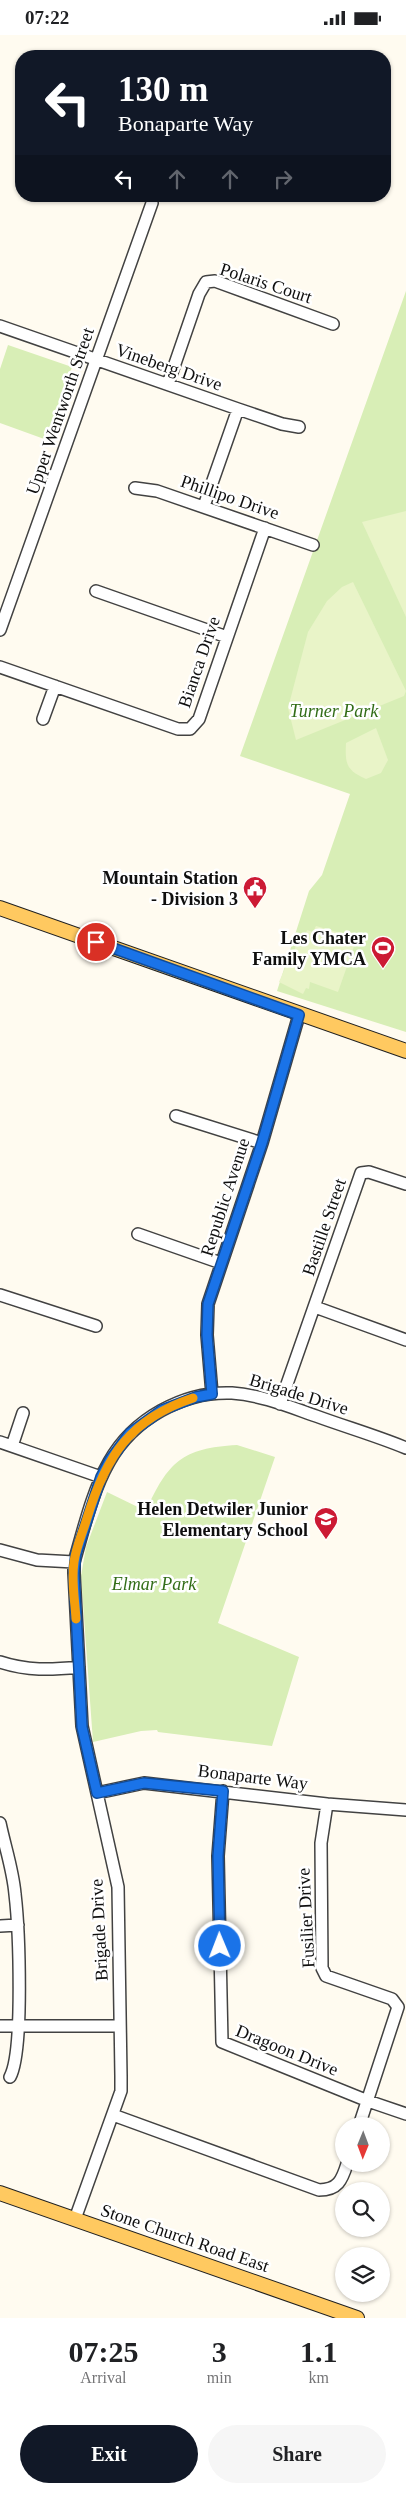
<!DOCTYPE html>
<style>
:root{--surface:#fff;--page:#f6f6f6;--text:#202124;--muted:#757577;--accent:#111827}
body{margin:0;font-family:"Times New Roman",serif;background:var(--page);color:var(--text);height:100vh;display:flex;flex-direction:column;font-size:19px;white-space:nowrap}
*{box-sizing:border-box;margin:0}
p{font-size:16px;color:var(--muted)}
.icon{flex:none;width:28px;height:28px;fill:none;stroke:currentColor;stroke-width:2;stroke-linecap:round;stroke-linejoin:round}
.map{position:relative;height:2283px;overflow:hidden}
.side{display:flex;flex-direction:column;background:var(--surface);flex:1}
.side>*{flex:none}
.hud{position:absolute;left:15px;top:15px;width:376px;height:152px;border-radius:20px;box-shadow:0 1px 4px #0004;background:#111827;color:#fff;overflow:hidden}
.needle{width:32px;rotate:181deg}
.tools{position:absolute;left:335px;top:2082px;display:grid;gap:10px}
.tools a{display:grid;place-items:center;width:55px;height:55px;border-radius:50%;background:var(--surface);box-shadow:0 1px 4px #0004;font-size:25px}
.pin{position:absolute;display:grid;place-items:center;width:42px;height:42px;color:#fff;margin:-21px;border:2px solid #fff;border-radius:50%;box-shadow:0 1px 5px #0007}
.me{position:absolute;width:55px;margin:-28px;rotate:359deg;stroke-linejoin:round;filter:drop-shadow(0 0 4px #0008)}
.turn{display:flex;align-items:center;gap:18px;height:105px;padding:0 20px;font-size:22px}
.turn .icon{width:65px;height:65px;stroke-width:2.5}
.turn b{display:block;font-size:35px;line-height:42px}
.lanes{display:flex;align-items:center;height:48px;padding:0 20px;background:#0003;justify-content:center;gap:25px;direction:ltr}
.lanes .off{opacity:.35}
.eta{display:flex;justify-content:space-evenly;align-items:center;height:85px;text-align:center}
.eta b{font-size:30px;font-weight:800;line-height:35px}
.primary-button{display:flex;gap:10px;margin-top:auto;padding:10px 20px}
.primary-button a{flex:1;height:58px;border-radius:30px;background:var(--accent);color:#fff;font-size:20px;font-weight:800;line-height:58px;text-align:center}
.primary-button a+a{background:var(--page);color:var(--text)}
.status{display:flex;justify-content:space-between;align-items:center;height:35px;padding:0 25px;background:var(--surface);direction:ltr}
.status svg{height:14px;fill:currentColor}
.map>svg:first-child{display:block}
.green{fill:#d8eeb6}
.pitch{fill:#e9f4c8}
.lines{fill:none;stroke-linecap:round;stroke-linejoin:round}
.minor-casing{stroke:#424242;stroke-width:14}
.major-casing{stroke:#202020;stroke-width:16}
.minor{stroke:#fff;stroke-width:11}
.major{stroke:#ffc960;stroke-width:14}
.route-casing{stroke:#114b97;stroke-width:12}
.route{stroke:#1a73e8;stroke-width:9}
.slow{stroke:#f59e0b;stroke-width:9}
.labels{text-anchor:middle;stroke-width:5;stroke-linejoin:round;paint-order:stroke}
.street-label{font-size:18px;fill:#0f0f0f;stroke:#fff}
.park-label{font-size:18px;font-style:italic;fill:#326d18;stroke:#fff}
.poi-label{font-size:18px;font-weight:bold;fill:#0f0f0f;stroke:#fff;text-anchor:end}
</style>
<div class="status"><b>07:22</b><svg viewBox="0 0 49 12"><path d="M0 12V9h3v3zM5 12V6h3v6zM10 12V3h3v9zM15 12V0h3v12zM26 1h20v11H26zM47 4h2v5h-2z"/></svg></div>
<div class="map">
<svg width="406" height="2283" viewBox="0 0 406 2283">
<rect width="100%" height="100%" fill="#fffbf0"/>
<path class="green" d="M406,256V997L277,956L309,856L322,840L350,759L240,721Z
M8,310L72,332L47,405L0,388V334Z
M237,1410L275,1422L218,1588L299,1622L272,1711L158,1697L157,1695L141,1696L93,1707L81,1541L86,1512L107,1457L146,1476C168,1427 182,1413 237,1410Z"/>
<path class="pitch" d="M406,476V582L362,487Z
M353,547L406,656L404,661L296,705L288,673L308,597L327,566L342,552Z
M376,693L388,725L381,738L366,744C346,735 345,729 346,708Z
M316,891L344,899L346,895L358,900L338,957L310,947L309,954L306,953L303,959L279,947L289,924H292L297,906L303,907L307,895L313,897Z"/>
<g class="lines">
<g class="minor-casing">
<path id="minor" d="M0,291L238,374L282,389L299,392
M168,349L199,259L206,247L215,246L333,289
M135,453L157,456L313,510
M204,471L238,374
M96,556L227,602
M0,595L152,168
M0,632L178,694H190L199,684L265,493
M43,684L55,651
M176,1081L262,1108
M138,1199L221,1228
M0,1260L96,1291
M315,1272L406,1305
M212,1359L207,1300L208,1269L262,1108L299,980
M280,1369L361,1138L369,1137L406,1149
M0,1407L101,1442
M12,1411L23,1378
M0,1515L37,1525L74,1527
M0,1627C27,1636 51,1635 79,1632
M223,1756L218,1821L222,2007L368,2066L406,2079
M97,1758L144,1748L327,1769L406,1775
M327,1769L321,1808L322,1933L326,1941L392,1964L398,1972L359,2091
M0,1788C5,1812 13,1835 15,1859C19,1893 24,2016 10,2042
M0,1891L18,1890
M0,1991H118
M113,2080L319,2155C338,2155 342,2145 347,2129
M75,2184L121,2056V2041L118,1852L82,1691L74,1538V1527C84,1493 92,1457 109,1427C133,1384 183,1356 232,1358C261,1360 290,1372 316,1381C346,1392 377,1401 406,1413"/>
</g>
<g class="major-casing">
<path id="major" d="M0,873L406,1016
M0,2158L357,2283"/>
</g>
<use href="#minor" class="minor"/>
<use href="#major" class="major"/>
</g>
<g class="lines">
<g class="route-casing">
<path id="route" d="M96,907L299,980L262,1108L208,1269L207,1300L212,1359L196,1362L162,1375L130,1398L110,1425L101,1442L76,1519L74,1538L82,1692L97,1758L144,1748L223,1756L218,1821L220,1911"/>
</g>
<use href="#route" class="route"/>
<path class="slow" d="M76,1584C75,1566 71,1545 74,1527C76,1512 83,1497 87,1483C106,1421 130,1384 193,1363"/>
</g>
<defs>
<g id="civic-pin" transform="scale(1.25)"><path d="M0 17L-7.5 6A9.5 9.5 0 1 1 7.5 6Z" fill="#cc1a34" stroke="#fff"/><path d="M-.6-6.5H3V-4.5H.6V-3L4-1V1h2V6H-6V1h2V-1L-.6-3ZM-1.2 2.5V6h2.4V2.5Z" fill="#fff"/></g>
<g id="stadium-pin" transform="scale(1.25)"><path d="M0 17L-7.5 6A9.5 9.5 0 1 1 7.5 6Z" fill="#cc1a34" stroke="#fff"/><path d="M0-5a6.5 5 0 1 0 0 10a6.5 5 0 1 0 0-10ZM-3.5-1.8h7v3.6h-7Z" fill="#fff"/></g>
<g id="school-pin" transform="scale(1.25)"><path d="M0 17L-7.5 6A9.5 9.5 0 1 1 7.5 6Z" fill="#cc1a34" stroke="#fff"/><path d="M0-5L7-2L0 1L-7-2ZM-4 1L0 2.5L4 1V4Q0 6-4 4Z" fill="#fff"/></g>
</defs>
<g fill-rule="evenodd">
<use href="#civic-pin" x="255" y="853"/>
<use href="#stadium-pin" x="383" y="913"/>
<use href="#school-pin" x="326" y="1484"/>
</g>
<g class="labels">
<g class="street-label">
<text transform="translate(266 248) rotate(18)" y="6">Polaris Court</text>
<text transform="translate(169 332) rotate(19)" y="6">Vineberg Drive</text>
<text transform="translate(60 376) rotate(-71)" y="6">Upper Wentworth Street</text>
<text transform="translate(230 462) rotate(19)" y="6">Phillipo Drive</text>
<text transform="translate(199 627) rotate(-71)" y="6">Bianca Drive</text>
<text transform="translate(225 1162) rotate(-72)" y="6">Republic Avenue</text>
<text transform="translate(324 1192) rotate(-71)" y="6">Bastille Street</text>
<text transform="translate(299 1359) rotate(17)" y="6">Brigade Drive</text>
<text transform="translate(253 1742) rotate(7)" y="6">Bonaparte Way</text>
<text transform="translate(306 1883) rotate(-93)" y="6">Fusilier Drive</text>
<text transform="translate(99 1895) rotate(-93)" y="6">Brigade Drive</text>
<text transform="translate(287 2015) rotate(22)" y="6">Dragoon Drive</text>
<text transform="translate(185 2203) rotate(19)" y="6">Stone Church Road East</text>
</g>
<g class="park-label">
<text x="334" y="682">Turner Park</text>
<text x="154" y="1555">Elmar Park</text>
</g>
<g class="poi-label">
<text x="238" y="849">Mountain Station<tspan x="238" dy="21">- Division 3</tspan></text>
<text x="366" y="909">Les Chater<tspan x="366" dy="21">Family YMCA</tspan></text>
<text x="308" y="1480">Helen Detwiler Junior<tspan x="308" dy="21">Elementary School</tspan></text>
</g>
</g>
</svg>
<div class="tools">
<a><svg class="needle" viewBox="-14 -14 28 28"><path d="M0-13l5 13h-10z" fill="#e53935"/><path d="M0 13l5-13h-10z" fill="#757577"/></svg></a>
<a><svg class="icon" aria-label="search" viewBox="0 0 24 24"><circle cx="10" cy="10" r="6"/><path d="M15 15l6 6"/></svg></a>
<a><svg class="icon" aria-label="layers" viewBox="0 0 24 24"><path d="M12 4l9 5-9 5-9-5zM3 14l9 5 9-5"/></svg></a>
</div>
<div class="pin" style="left:96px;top:907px;background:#d93025"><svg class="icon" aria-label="arrive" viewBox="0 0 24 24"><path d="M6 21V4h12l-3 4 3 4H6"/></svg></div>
<svg class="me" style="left:220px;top:1911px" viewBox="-20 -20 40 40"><circle r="17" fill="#1a73e8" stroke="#fff" stroke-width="3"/><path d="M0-11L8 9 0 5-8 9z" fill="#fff"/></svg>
<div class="hud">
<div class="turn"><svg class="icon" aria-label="left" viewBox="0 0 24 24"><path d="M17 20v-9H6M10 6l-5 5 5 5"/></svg><div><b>130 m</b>Bonaparte Way</div></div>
<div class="lanes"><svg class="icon" aria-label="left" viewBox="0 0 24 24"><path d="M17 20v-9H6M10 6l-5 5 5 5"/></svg><svg class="icon off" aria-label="ahead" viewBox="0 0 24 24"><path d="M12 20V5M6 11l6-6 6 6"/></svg><svg class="icon off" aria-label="ahead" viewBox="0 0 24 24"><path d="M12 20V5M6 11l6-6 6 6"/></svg><svg class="icon off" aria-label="right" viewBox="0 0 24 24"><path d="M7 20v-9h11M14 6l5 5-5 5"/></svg></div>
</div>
</div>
<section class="side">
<div class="eta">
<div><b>07:25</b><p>Arrival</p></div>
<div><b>3</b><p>min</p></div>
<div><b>1.1</b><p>km</p></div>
</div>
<div class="primary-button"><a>Exit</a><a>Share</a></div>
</section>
